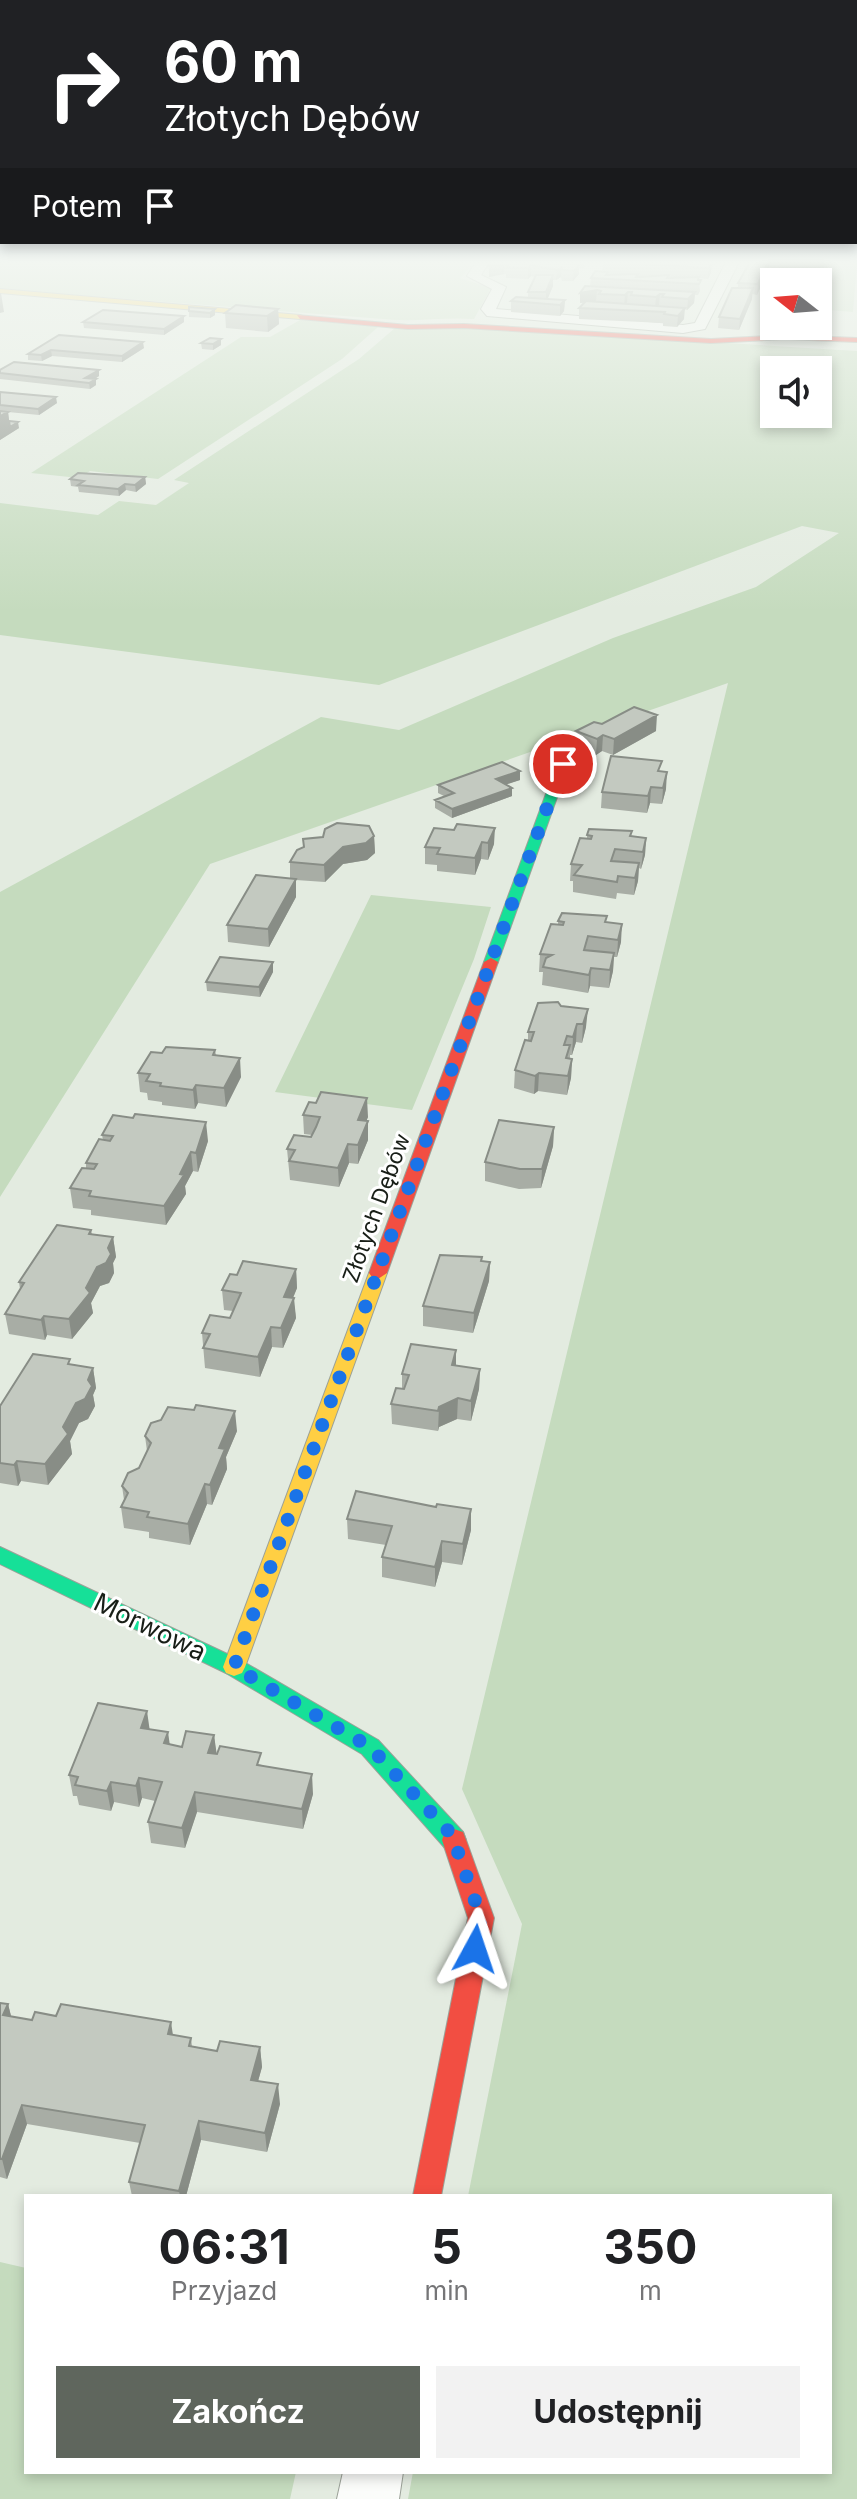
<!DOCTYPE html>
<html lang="pl">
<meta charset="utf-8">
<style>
:root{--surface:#fff;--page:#f2f2f2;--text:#202124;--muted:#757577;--accent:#5f665d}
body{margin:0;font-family:Inter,sans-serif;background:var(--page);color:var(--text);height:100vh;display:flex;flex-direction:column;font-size:30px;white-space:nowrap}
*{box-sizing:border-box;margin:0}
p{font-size:26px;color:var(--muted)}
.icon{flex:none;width:44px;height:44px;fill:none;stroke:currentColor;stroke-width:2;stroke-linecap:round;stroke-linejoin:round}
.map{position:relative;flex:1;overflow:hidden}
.panel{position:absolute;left:24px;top:2194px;width:808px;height:280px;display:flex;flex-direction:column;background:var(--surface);border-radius:0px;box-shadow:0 4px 12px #0003}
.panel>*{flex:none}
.guide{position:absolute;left:0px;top:0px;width:858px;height:244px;box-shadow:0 4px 12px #0003;background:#202124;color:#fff;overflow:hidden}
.needle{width:52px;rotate:287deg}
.tools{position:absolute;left:760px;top:268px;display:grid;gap:16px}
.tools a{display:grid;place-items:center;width:72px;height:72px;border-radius:0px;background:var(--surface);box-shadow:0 4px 12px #0003;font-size:40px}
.pin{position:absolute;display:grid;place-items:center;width:68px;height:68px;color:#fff;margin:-34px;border:4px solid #fff;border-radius:50%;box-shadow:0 2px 8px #0007}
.me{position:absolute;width:88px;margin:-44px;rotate:5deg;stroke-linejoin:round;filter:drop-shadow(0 0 6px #0008)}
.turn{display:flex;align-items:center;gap:28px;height:168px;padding:0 32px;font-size:36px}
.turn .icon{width:104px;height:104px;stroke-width:2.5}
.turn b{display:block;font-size:56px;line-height:68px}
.then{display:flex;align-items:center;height:76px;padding:0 32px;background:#0003;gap:16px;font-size:30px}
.eta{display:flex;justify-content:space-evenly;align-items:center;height:136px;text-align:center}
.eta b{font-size:48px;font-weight:700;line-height:56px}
.cta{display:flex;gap:16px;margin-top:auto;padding:16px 32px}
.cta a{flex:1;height:92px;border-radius:0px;background:var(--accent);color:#fff;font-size:32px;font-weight:700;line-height:92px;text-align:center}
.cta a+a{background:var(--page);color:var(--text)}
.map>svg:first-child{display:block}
.green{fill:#c5dbbe;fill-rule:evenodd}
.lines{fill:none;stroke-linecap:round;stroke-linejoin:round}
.street-casing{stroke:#9ba198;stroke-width:2}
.fast-casing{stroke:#9ba198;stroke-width:2}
.slow-casing{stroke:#9ba198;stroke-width:2}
.jam-casing{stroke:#9ba198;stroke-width:2}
.street{fill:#fbfcfa;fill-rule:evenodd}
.fast{fill:#16e098;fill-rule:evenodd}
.slow{fill:#ffcf43;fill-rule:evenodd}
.jam{fill:#f24e42;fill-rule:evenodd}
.wall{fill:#a8ada5}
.shaded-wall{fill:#888d86}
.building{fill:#c3c9c0;stroke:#888d86;stroke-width:2}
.route{stroke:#1a73e8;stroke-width:14;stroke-dasharray:0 25.2}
.labels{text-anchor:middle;stroke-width:6;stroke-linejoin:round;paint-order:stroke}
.street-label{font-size:22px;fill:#181e17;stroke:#fff}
.near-street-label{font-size:26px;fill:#181e17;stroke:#fff}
</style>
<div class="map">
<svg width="857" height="2499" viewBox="0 0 857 2499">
<rect width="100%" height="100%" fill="#e3ebe0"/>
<path class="green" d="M0,262H467L471,266L460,278L491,288L474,319C447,317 423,321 396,320L0,289Z
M781,262H857L853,312L818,309V282H774V307L763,306Z
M300,320L378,327L342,359L158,479L90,471L79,478L31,473L241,337H270Z
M395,328H484L857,351V2499H408L413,2472H830V2196H468L522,1924L462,1789L728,683L210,864L0,1197V892L321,717L399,730L613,638L756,587L839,533L802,526L379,685L0,635V503L98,515L119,501L156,505L189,483L174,480L359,359ZM774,370H818V414H774Z
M371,895L491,907L474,959L412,1110L275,1092Z
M0,2262L26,2268V2472H296L290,2499H0Z"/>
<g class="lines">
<g class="street-casing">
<path id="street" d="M476,262H489L481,275L506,287L496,309L683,325L695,323L726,262H739L705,329L683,333L487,316L481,309L492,289L467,276Z
M343,2472H403L399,2499H337Z"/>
</g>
<g class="fast-casing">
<path id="fast" d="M563,760L569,764L498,962L496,965H486L484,962L557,764Z
M0,1547L242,1661L378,1740L463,1832L466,1840L463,1848L454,1851L445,1848L362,1754L226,1673L0,1564Z"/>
</g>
<g class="slow-casing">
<path id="slow" d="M0,289L300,315L304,317L300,319L0,293Z
M378,1267L387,1273L245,1667L242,1673L234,1676L226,1673L223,1667L369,1273Z"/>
</g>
<g class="jam-casing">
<path id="jam" d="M297,315L408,325L464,324L711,339L785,335L857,338V342L785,339L711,343L464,328L408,329L300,319Z
M491,958L498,962L387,1273L378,1279L372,1277L369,1273L484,962Z
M454,1829L463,1832L466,1840L494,1918L441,2196H413L468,1918L442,1840L445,1832Z"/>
</g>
<use href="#street" class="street"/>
<use href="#fast" class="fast"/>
<use href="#slow" class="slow"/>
<use href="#jam" class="jam"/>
</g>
<path class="wall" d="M492,262H584V268H579V274L573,281H562L561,277L556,280H553V286L547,299L565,300L564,311L560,316L511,312V301L528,298V292L535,277L531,276L528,279L506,278V274H504L489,277Z
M716,262L714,266L712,265L711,272L708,279L699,278L700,291L698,295H695L694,303L687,310L684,309V319L677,327L663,326V323L579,319V308L584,303H580V293L590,286L591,278L602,272L603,263Z
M750,262H769V267L757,295L752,294V299L739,330L718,328L719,317L738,288V283Z
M189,307L215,315L210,318L189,317Z
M278,309L279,324L268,332L226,328L225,313Z
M774,309V326H768L769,314Z
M83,322H184L164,335L84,328Z
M774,326H810L809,328Z
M59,335L144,348L122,362L52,356L42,361L28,360V354Z
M221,339V345L213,350L202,349L201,343Z
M0,370L99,376L94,379L96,385L90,389L0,379Z
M0,392L57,403L39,415L8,412L9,421L19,428L0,440Z
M145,477L146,484L136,492L126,490L119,496L79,492L78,487L71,486L70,479Z
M602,724L656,731L613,755L602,751L596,755L575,747L576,731Z
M520,771V780L506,784L512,796L452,818L435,808V800L444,796L438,793V785Z
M661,772L666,789L662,804L650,803L647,813L601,808L602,792Z
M434,828L494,844L488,860L481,859L475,875L437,871V865L425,864V847Z
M632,831L631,836L646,838L645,855L641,869L639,868L638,881L634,895L617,893L616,899L573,892V881H570L571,864L587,839V835Z
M374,836L375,853L367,860L343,864L325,882L296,880V897L269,947L228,942L227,925L290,879V862L303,847V839Z
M558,921L607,922L621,942L617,957H614L613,971L609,988L590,986L588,993L542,985L543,972H539L540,954L558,925Z
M273,962V972L260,997L207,991L206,982Z
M561,1006L586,1027L582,1043L576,1042L572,1055H570V1059H572L571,1078L567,1095L538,1091L534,1094L514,1088L515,1070L528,1040V1032Z
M215,1050L216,1055L241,1077L226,1107L198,1103L195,1109L162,1105V1102L148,1100L147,1093L140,1092L138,1073L162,1053Z
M303,1115L368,1117L366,1121L368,1140L358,1164L349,1163L339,1187L290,1180L287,1149L311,1137L312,1135L304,1134Z
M554,1127L553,1146L541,1188L519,1189L485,1181V1162Z
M102,1135L208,1141L198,1172L193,1171L185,1186L186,1194L166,1225L91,1215V1210L73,1208L70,1188L86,1168V1163L103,1140Z
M91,1230L92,1234L113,1237L116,1257L113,1263L114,1273L109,1283L100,1286L91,1303L93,1313L72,1339L47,1335L45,1340L9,1334L5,1314L20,1289L19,1282Z
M482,1257V1261L490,1262L489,1281L473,1333L423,1326V1306Z
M296,1269L297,1288L293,1298L296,1318L283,1348L272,1347L260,1377L205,1368L202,1333L230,1318L233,1311L224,1310L222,1290L237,1275Z
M456,1350V1366L480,1369L479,1389L471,1421L457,1419L439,1427L438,1431L392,1424L391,1404L402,1389V1374Z
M71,1364L93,1368L96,1388L93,1395L95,1406L88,1419L79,1423L70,1441L72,1454L48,1485L21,1481L18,1486L0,1483V1406Z
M237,1431L226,1457L227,1469L212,1505L207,1504L190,1545L149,1538V1532L124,1528L121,1507L124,1500L122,1486L139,1468L147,1451L145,1436Z
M436,1507L471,1509V1530L462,1565L442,1562L435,1587L382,1577V1557L386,1545L348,1539L347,1519Z
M150,1729L170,1744L182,1747L214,1735L216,1754L262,1765L313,1794L303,1829L197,1812L185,1848L151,1843L148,1822L155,1801L142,1798L139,1807L114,1802L111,1811L79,1805L77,1796H73L69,1775Z
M0,2003L8,2004L11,2016L32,2020L173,2035L191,2038L192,2046L217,2051L260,2047L262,2067L258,2081L280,2104L267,2152L201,2140L186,2196H132L129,2182L140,2143L27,2124L7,2179L0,2177Z"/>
<path class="shaded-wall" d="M712,262L711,272L708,279L709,268Z
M767,262H769V267L757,295L758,284Z
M504,264V274L489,277V266Z
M579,264V274L573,281L574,271Z
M531,265V276L528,279V268Z
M562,267L561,277L556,280L557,270Z
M553,275V286L546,303V292Z
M753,288L752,299L739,330L740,319Z
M597,290L596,301L580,303V293Z
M628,292L627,303L624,306L625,295Z
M695,292L694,303L687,310L688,299Z
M0,293H1L4,312L0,313Z
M660,294L659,305L655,308L656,297Z
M565,300L564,311L560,316V305Z
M685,308L684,319L677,327L678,316Z
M215,309V315L210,318V313Z
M278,309L279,324L268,332L267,316Z
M184,316V322L164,335V329Z
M221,339V345L213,350V344Z
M143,342L144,348L122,362V356Z
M51,350L52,356L42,361L41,355Z
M99,370V376L89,383L85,378Z
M96,379V385L90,389L89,383Z
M56,397L57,403L39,415L38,409Z
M8,412L10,427L18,422L19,428L0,440V416Z
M145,477L146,484L136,492L135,485Z
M125,484L126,490L119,496L118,489Z
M657,715L656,731L613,755L614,739Z
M603,735L602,751L596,755L597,739Z
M520,771V780L496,788V779Z
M667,772L666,789L662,804L663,788Z
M651,787L650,803L647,813L648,796Z
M512,788V796L452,818V809Z
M495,828L494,844L488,860V843Z
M374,836L375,853L367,860L343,864L325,882L324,865L343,847Z
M646,838L645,855L641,869L643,852Z
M482,842L481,859L475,875V858Z
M639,863L638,881L634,895L635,878Z
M296,879V897L269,947L268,929Z
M622,924L621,942L617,957L618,940Z
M614,953L613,971L609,988L610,970Z
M273,962V972L260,997L259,987Z
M591,968L590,986L588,993L589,975Z
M588,1009L586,1027L582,1043L583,1024Z
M577,1024L576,1042L572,1055L573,1037Z
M240,1058L241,1077L226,1107L224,1088Z
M572,1059L571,1078L567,1095L568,1076Z
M539,1073L538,1091L534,1094L535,1076Z
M196,1085L198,1103L195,1109L193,1090Z
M367,1098L368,1117L359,1139L358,1120Z
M368,1121V1140L358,1164V1145Z
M206,1122L208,1141L198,1172L196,1153Z
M554,1127L553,1146L541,1188L542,1169Z
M348,1144L349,1163L339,1187L338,1168Z
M191,1152L193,1171L185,1186L186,1194L166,1225L164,1206Z
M113,1237L116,1257L113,1263L114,1273L109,1283L100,1286L91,1303L93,1313L72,1339L69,1319Z
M490,1262L489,1281L473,1333L474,1313Z
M296,1269L297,1288L285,1317L284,1297Z
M294,1298L296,1318L283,1348L281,1328Z
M44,1316L47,1335L45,1340L41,1320Z
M271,1327L272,1347L260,1377L258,1357Z
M456,1350V1370L452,1365Z
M93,1368L96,1388L93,1395L95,1406L88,1419L79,1423L70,1441L72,1454L48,1485L45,1464Z
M480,1369L479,1389L471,1421V1401Z
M458,1398L457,1419L439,1427L438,1431L439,1407Z
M235,1411L237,1431L226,1457L227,1469L212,1505L210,1485L219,1448Z
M17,1461L21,1481L18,1486L14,1465Z
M205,1484L207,1504L190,1545L188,1524Z
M471,1509V1530L462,1565L463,1544Z
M442,1541V1562L435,1587V1567Z
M147,1711L150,1732L141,1728Z
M168,1732L171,1753L164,1743Z
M214,1735L217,1756L208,1753Z
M312,1774L313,1794L303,1829L302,1809Z
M139,1778L142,1798L139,1807L136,1786Z
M111,1782L114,1802L111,1811L107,1791Z
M195,1792L197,1812L185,1848L182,1828Z
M8,2004L13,2024L3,2015Z
M171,2022L174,2042L168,2034Z
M260,2047L262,2067L253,2099L251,2080Z
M278,2084L280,2104L267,2152L265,2133Z
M22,2105L27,2124L7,2179L2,2159Z
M199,2121L201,2140L186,2196H180L179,2191Z"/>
<path class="building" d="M492,262H551L579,264L574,271L562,270V267L557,270L531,265L528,268L506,267L509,264H504L489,266Z
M603,262H712L709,268Z
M750,262H767L758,284L738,283Z
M595,271L608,272L606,275L638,274L636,277H640L669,275L667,278L699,277L698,280H701L699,284L591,278Z
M536,275H553L546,292H528Z
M585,286L695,292L688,299L662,297L664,294H660L656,297L631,295L632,292H628L625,295L599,294L601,291L597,290L580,293Z
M732,288H753L740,319L719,317Z
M516,297L565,300L560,305L511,301Z
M586,301L685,308L678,316L664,314L665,312L579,308Z
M236,305L278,309L267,316L225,313Z
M189,307L215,309L210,313L189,311Z
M103,310L184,316L164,329L83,322Z
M59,335L143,342L122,356L51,350L41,355L28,354Z
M210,338L221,339L213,344L201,343Z
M14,362L99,370L85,378L96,379L89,383L0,373V370Z
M0,392L56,397L38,409L0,405Z
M0,411L8,412L0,416Z
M9,421L18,422L10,427Z
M78,473L145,477L135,485L125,484L118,489L78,485L84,481L70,479Z
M634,707L657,715L614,739L603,735L597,739L576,731L594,722L602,724Z
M611,756L662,761L658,771L667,772L663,788L651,787L648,796L602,792Z
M502,762L520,771L496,779L512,788L452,809L435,800L454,793L438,785Z
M337,823L369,826L374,836L366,843L343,847L324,865L290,862L297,850L304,847L303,839L323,837L325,829Z
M457,824L495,828L488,843L482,842L475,858L437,854L440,848L425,847L434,828L454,830Z
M589,829L632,831L630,836L646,838L643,852L615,849L611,861L639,863L635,878L618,876L617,882L574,875L582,865L571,864L580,838L591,839L592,836L587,835Z
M256,875L296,879L268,929L227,925Z
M562,913L607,916L605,922L622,924L618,940L588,936L584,950L614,953L610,970L591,968L589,975L543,967L546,958L552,955L540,954L551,924L563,925L564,922L558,921Z
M220,957L273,962L259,987L206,982Z
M558,1002L561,1006L588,1009L583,1024H577L573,1037L567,1036L564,1045H570L566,1058L572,1059L568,1076L539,1073L535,1076L515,1070L525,1040L531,1041L534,1032H528L538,1003Z
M166,1047L215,1050L213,1055L240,1058L224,1088L196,1085L193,1090L160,1086L161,1083L146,1081L150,1074L138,1073L151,1052L162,1053Z
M321,1092L367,1098L358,1120L368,1121L358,1145L348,1144L338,1168L289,1161L295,1150L287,1149L294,1135L311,1137L316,1127L320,1117L303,1115L309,1102L316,1103Z
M135,1114L206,1122L196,1153L191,1152L180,1174L184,1175L164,1206L89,1196L91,1191L70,1188L82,1168L94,1169L97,1164L86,1163L99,1139L110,1141L113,1136L102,1135L113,1115L133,1118Z
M499,1120L554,1127L542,1169H520L485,1162Z
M57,1225L91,1230L89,1234L113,1237L108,1248L111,1254L106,1263L97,1267L86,1288L90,1293L69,1319L44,1316L41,1320L5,1314L24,1283L19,1282Z
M440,1255L482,1257L481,1261L490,1262L474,1313L423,1306Z
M243,1261L296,1269L284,1297L294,1298L281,1328L271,1327L258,1357L203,1348L210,1334L202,1333L210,1315L230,1318L241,1293L222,1290L230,1274L237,1275Z
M411,1344L456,1350L452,1365L480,1369L471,1401L458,1398L439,1407L438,1411L391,1404L396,1388L404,1389L409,1375L402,1374Z
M33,1354L70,1359L68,1364L93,1368L88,1380L92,1386L85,1399L76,1403L63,1427L68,1434L45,1464L17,1461L14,1465L0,1463V1406Z
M196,1405L235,1411L219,1448L225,1449L210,1485L205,1484L188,1524L147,1517L149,1512L121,1507L128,1493L122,1486L128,1473L139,1468L151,1443L145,1436L151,1423L161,1420L168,1407L194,1410Z
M356,1491L436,1507L437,1504L471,1509L463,1544L442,1541L435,1567L382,1557L392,1526L347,1519Z
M98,1703L147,1711L141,1728L168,1732L164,1743L182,1747L186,1731L214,1735L208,1753L217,1754L220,1746L261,1753L257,1765L312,1774L302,1809L195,1792L182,1828L148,1822L162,1782L139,1778L136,1786L111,1782L107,1791L75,1785L78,1777L69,1775Z
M0,2003L8,2004L3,2015L32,2020L35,2012L56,2016L61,2004L171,2022L168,2034L191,2038L189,2046L217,2051L220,2041L260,2047L251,2080L278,2084L265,2133L199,2121L179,2191L129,2182L145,2125L22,2105L2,2159H0Z"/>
<linearGradient id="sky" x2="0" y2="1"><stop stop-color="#a7beea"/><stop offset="0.43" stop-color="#f2f6f1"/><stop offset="1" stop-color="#f2f6f1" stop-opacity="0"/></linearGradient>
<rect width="857" height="612" fill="url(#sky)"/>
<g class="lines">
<path class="route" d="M475,1949L481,1918L452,1835L370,1747L234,1667L563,764"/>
</g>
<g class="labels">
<g class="street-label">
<text transform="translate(376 1208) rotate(-70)" y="8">Złotych Dębów</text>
</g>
<g class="near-street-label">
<text transform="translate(150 1627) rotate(26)" y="9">Morwowa</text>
</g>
</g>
</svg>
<div class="tools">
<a><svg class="needle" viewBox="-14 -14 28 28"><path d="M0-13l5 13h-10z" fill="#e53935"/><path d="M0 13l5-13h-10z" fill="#757577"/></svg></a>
<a><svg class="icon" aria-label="sound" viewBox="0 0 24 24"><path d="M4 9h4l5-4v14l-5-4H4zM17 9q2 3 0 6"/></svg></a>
</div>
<div class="pin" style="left:563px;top:764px;background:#d93025"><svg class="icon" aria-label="arrive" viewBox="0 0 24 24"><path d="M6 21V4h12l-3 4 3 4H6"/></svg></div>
<svg class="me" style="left:475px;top:1949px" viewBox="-20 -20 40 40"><path d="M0-17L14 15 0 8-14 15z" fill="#1a73e8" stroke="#fff" stroke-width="4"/></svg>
<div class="guide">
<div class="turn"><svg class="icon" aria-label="right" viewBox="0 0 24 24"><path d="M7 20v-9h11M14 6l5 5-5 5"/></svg><div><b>60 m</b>Złotych Dębów</div></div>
<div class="then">Potem<svg class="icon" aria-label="arrive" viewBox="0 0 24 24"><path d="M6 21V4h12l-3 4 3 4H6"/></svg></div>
</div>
<section class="panel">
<div class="eta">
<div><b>06:31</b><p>Przyjazd</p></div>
<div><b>5</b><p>min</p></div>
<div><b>350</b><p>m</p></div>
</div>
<div class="cta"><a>Zakończ</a><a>Udostępnij</a></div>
</section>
</div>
